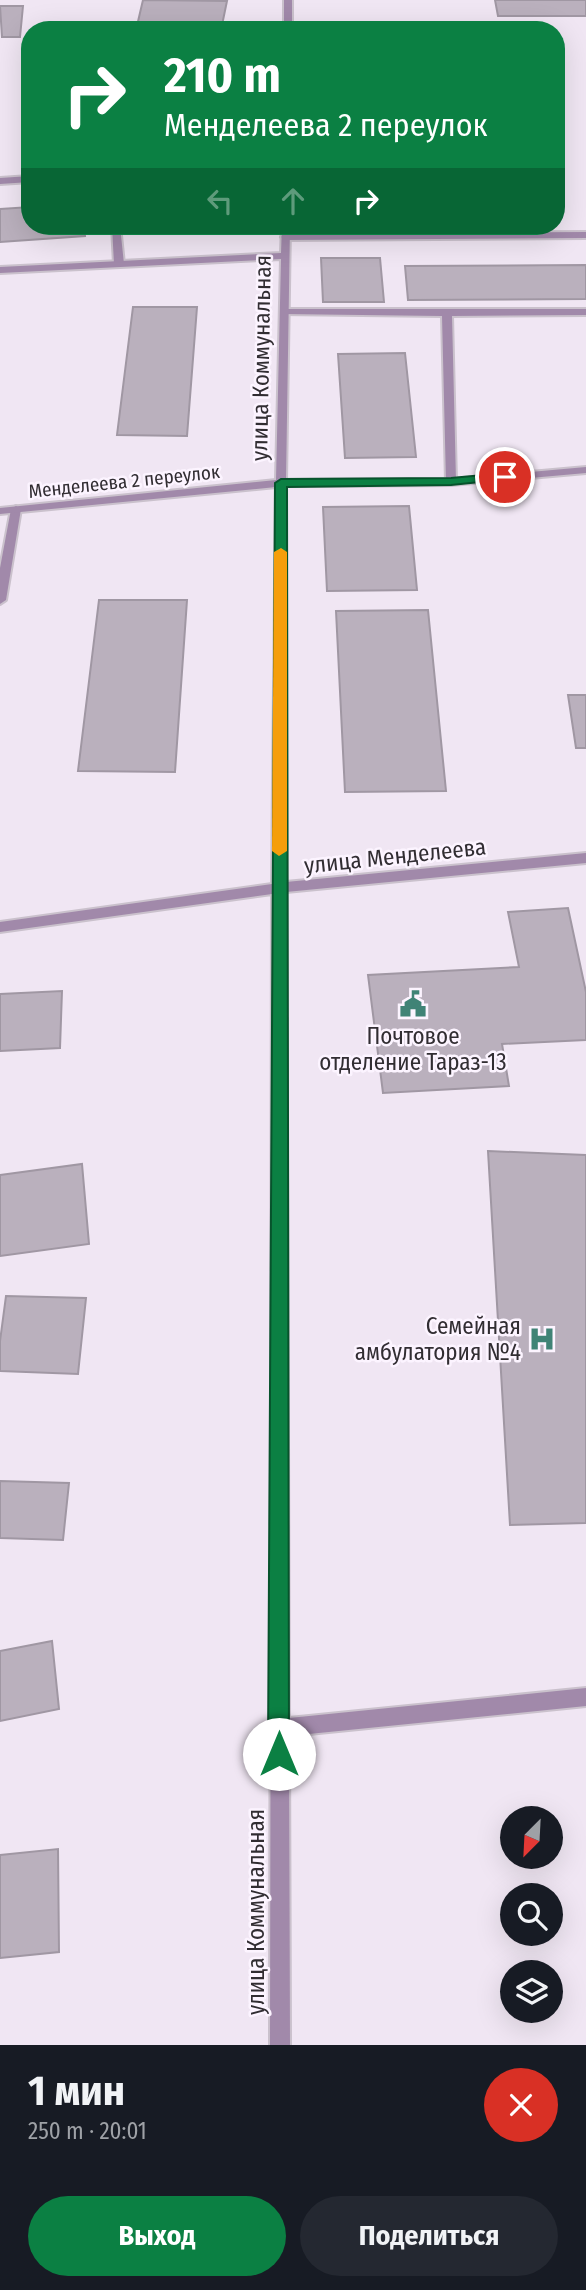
<!DOCTYPE html>
<html lang="ru">
<meta charset="utf-8">
<style>
:root{--surface:#171b24;--page:#242831;--text:#f1f3f6;--muted:#9ea1a6;--accent:#0b8043}
body{margin:0;font-family:"Fira Sans Condensed",sans-serif;background:var(--page);color:var(--text);height:100vh;display:flex;flex-direction:column;font-size:26px;white-space:nowrap}
*{box-sizing:border-box;margin:0}
p{font-size:23px;color:var(--muted)}
.icon{flex:none;width:38px;height:38px;fill:none;stroke:currentColor;stroke-width:2;stroke-linecap:round;stroke-linejoin:round}
.map{position:relative;height:2045px;overflow:hidden}
.drawer{display:flex;flex-direction:column;background:var(--surface);flex:1}
.drawer>*{flex:none}
.hud{position:absolute;left:21px;top:21px;width:544px;height:214px;border-radius:28px;box-shadow:0 7px 28px #0002;background:#0b8043;color:#fff;overflow:hidden}
.needle{width:46px;rotate:204deg}
.controls{position:absolute;left:500px;top:1806px;display:grid;gap:14px}
.controls a{display:grid;place-items:center;width:63px;height:63px;border-radius:50%;background:var(--surface);box-shadow:0 7px 28px #0002;font-size:35px}
.pin{position:absolute;display:grid;place-items:center;width:60px;height:60px;color:#fff;margin:-30px;border:4px solid #fff;border-radius:50%;box-shadow:0 2px 7px #0007}
.me{position:absolute;width:77px;margin:-38px;rotate:0deg;stroke-linejoin:round;filter:drop-shadow(0 0 5px #0008)}
.turn{display:flex;align-items:center;gap:24px;height:147px;padding:0 28px;font-size:32px}
.turn .icon{width:91px;height:91px;stroke-width:2.5}
.turn b{display:block;font-size:49px;line-height:60px}
.lanes{display:flex;align-items:center;height:66px;padding:0 28px;background:#0003;justify-content:center;gap:35px;direction:ltr}
.lanes .off{opacity:.35}
.round{display:grid;place-items:center;flex:none;width:74px;height:74px;border-radius:37px;background:var(--page)}
.head{display:flex;align-items:center;justify-content:space-between;height:119px;padding:0 28px}
h1{font-size:42px;font-weight:700;line-height:52px}
.button{display:flex;gap:14px;margin-top:auto;padding:14px 28px}
.button a{flex:1;height:80px;border-radius:42px;background:var(--accent);color:#fff;font-size:28px;font-weight:700;line-height:80px;text-align:center}
.button a+a{background:var(--page);color:var(--text)}
.map>svg:first-child{display:block}
.building{fill:#bab0bd;stroke:#a097a3;stroke-width:2}
.lines{fill:none;stroke-linecap:round;stroke-linejoin:round}
.lane-casing{stroke:#cac1cc;stroke-width:4}
.street-casing{stroke:#cac1cc;stroke-width:4}
.lane{fill:#a189aa;fill-rule:evenodd}
.street{fill:#a189aa;fill-rule:evenodd}
.route{fill:#0b8043;stroke:#07532c;stroke-width:2}
.slow{fill:#f59e0b}
.labels{text-anchor:middle;stroke-width:5;stroke-linejoin:round;paint-order:stroke}
.far-street-label{font-size:19px;fill:#312d32;stroke:#fcf4ff}
.street-label{font-size:23px;fill:#312d32;stroke:#fcf4ff}
.poi-label{font-size:23px;fill:#312d32;stroke:#fcf4ff}
</style>
<div class="map">
<svg width="586" height="2045" viewBox="0 0 586 2045">
<rect width="100%" height="100%" fill="#f0e6f3"/>
<path class="building" d="M143,0L227,1L221,30H136Z
M495,0H586V16H498Z
M0,6H23L20,37H2Z
M30,207V226H84L85,236L0,242V209Z
M321,258H380L384,302H323Z
M586,265V299L408,300L405,266Z
M133,307H197L187,436L117,435Z
M405,353L416,457L345,458L338,354Z
M409,506L417,590L327,591L323,507Z
M99,600H187L175,772L78,771Z
M428,610L446,791L345,792L336,611Z
M568,695H586V748H576Z
M568,908L586,992V1040L502,1044L509,1086L383,1093L368,975L519,967L508,912Z
M62,991L60,1048L0,1051V994Z
M488,1151L586,1155V1523L510,1525Z
M82,1164L89,1244L0,1256V1175Z
M6,1296L86,1298L78,1374L0,1371V1341Z
M0,1481L69,1483L63,1540L0,1538Z
M52,1641L59,1709L0,1721V1651Z
M58,1849L59,1952L0,1958V1855Z"/>
<g class="lines">
<g class="lane-casing">
<path id="lane" d="M30,176V182L0,184V178Z
M112,226H120L124,264L119,267L114,264Z
M586,232V238L286,240L281,237L286,234Z
M284,309H586V315L452,316L456,482L451,485L446,482L442,316L281,314V310Z
M16,506L21,509L6,600L0,604V568L11,509Z"/>
</g>
<g class="street-casing">
<path id="street" d="M284,0H292V30H284Z
M282,226H290L286,480L451,479L586,467V473L451,485L286,486V882L586,853V863L286,892L289,1718L586,1688V1706L289,1736L290,2045H270L272,894L0,932V922L272,884L276,487L0,514V508L276,480L281,259L0,273V267L281,253Z"/>
</g>
<use href="#lane" class="lane"/>
<use href="#street" class="street"/>
</g>
<path class="route" d="M505,473L511,477L509,479L451,485L287,487L289,1754L286,1762L279,1765L271,1762L268,1754L275,483L281,479L451,478Z"/>
<path class="slow" d="M281,548L287,552V851L279,856L272,851L274,552Z"/>
<defs>
<g id="civic-bare" transform="scale(2.1)"><path d="M-.6-6.5H3V-4.5H.6V-3L4-1V1h2V6H-6V1h2V-1L-.6-3ZM-1.2 2.5V6h2.4V2.5Z" fill="#408376" stroke="#fcf4ff" stroke-width="2.5" paint-order="stroke"/></g>
<g id="hospital-bare" transform="scale(2.1)"><path d="M-5-5h3v3.5h4V-5h3V5h-3V1.5h-4V5h-3Z" fill="#408376" stroke="#fcf4ff" stroke-width="2.5" paint-order="stroke"/></g>
</defs>
<g fill-rule="evenodd">
<use href="#civic-bare" x="413" y="1004"/>
<use href="#hospital-bare" x="542" y="1339"/>
</g>
<g class="labels">
<g class="far-street-label">
<text transform="translate(124 481) rotate(-6)" y="7">Менделеева 2 переулок</text>
</g>
<g class="street-label">
<text transform="translate(261 358) rotate(-89)" y="8">улица Коммунальная</text>
<text transform="translate(395 856) rotate(-6)" y="8">улица Менделеева</text>
<text transform="translate(256 1912) rotate(-90)" y="8">улица Коммунальная</text>
</g>
<g class="poi-label">
<text x="413" y="1044">Почтовое<tspan x="413" dy="26">отделение Тараз-13</tspan></text>
<text x="521" y="1334" text-anchor="end">Семейная<tspan x="521" dy="26">амбулатория №4</tspan></text>
</g>
</g>
</svg>
<div class="controls">
<a><svg class="needle" viewBox="-14 -14 28 28"><path d="M0-13l5 13h-10z" fill="#e53935"/><path d="M0 13l5-13h-10z" fill="#9ea1a6"/></svg></a>
<a><svg class="icon" aria-label="search" viewBox="0 0 24 24"><circle cx="10" cy="10" r="6"/><path d="M15 15l6 6"/></svg></a>
<a><svg class="icon" aria-label="layers" viewBox="0 0 24 24"><path d="M12 4l9 5-9 5-9-5zM3 14l9 5 9-5"/></svg></a>
</div>
<div class="pin" style="left:505px;top:477px;background:#d93025"><svg class="icon" aria-label="arrive" viewBox="0 0 24 24"><path d="M6 21V4h12l-3 4 3 4H6"/></svg></div>
<svg class="me" style="left:279px;top:1754px" viewBox="-20 -20 40 40"><circle r="19" fill="#fff"/><path d="M0-13L10 11 0 6-10 11z" fill="#0b8043"/></svg>
<div class="hud">
<div class="turn"><svg class="icon" aria-label="right" viewBox="0 0 24 24"><path d="M7 20v-9h11M14 6l5 5-5 5"/></svg><div><b>210 m</b>Менделеева 2 переулок</div></div>
<div class="lanes"><svg class="icon off" aria-label="left" viewBox="0 0 24 24"><path d="M17 20v-9H6M10 6l-5 5 5 5"/></svg><svg class="icon off" aria-label="ahead" viewBox="0 0 24 24"><path d="M12 20V5M6 11l6-6 6 6"/></svg><svg class="icon" aria-label="right" viewBox="0 0 24 24"><path d="M7 20v-9h11M14 6l5 5-5 5"/></svg></div>
</div>
</div>
<section class="drawer">
<div class="head"><div><h1>1 мин</h1><p>250 m · 20:01</p></div><a class="round" style="background:#d93025;color:#fff"><svg class="icon" aria-label="close" viewBox="0 0 24 24"><path d="M6 6l12 12M18 6L6 18"/></svg></a></div>
<div class="button"><a>Выход</a><a>Поделиться</a></div>
</section>
